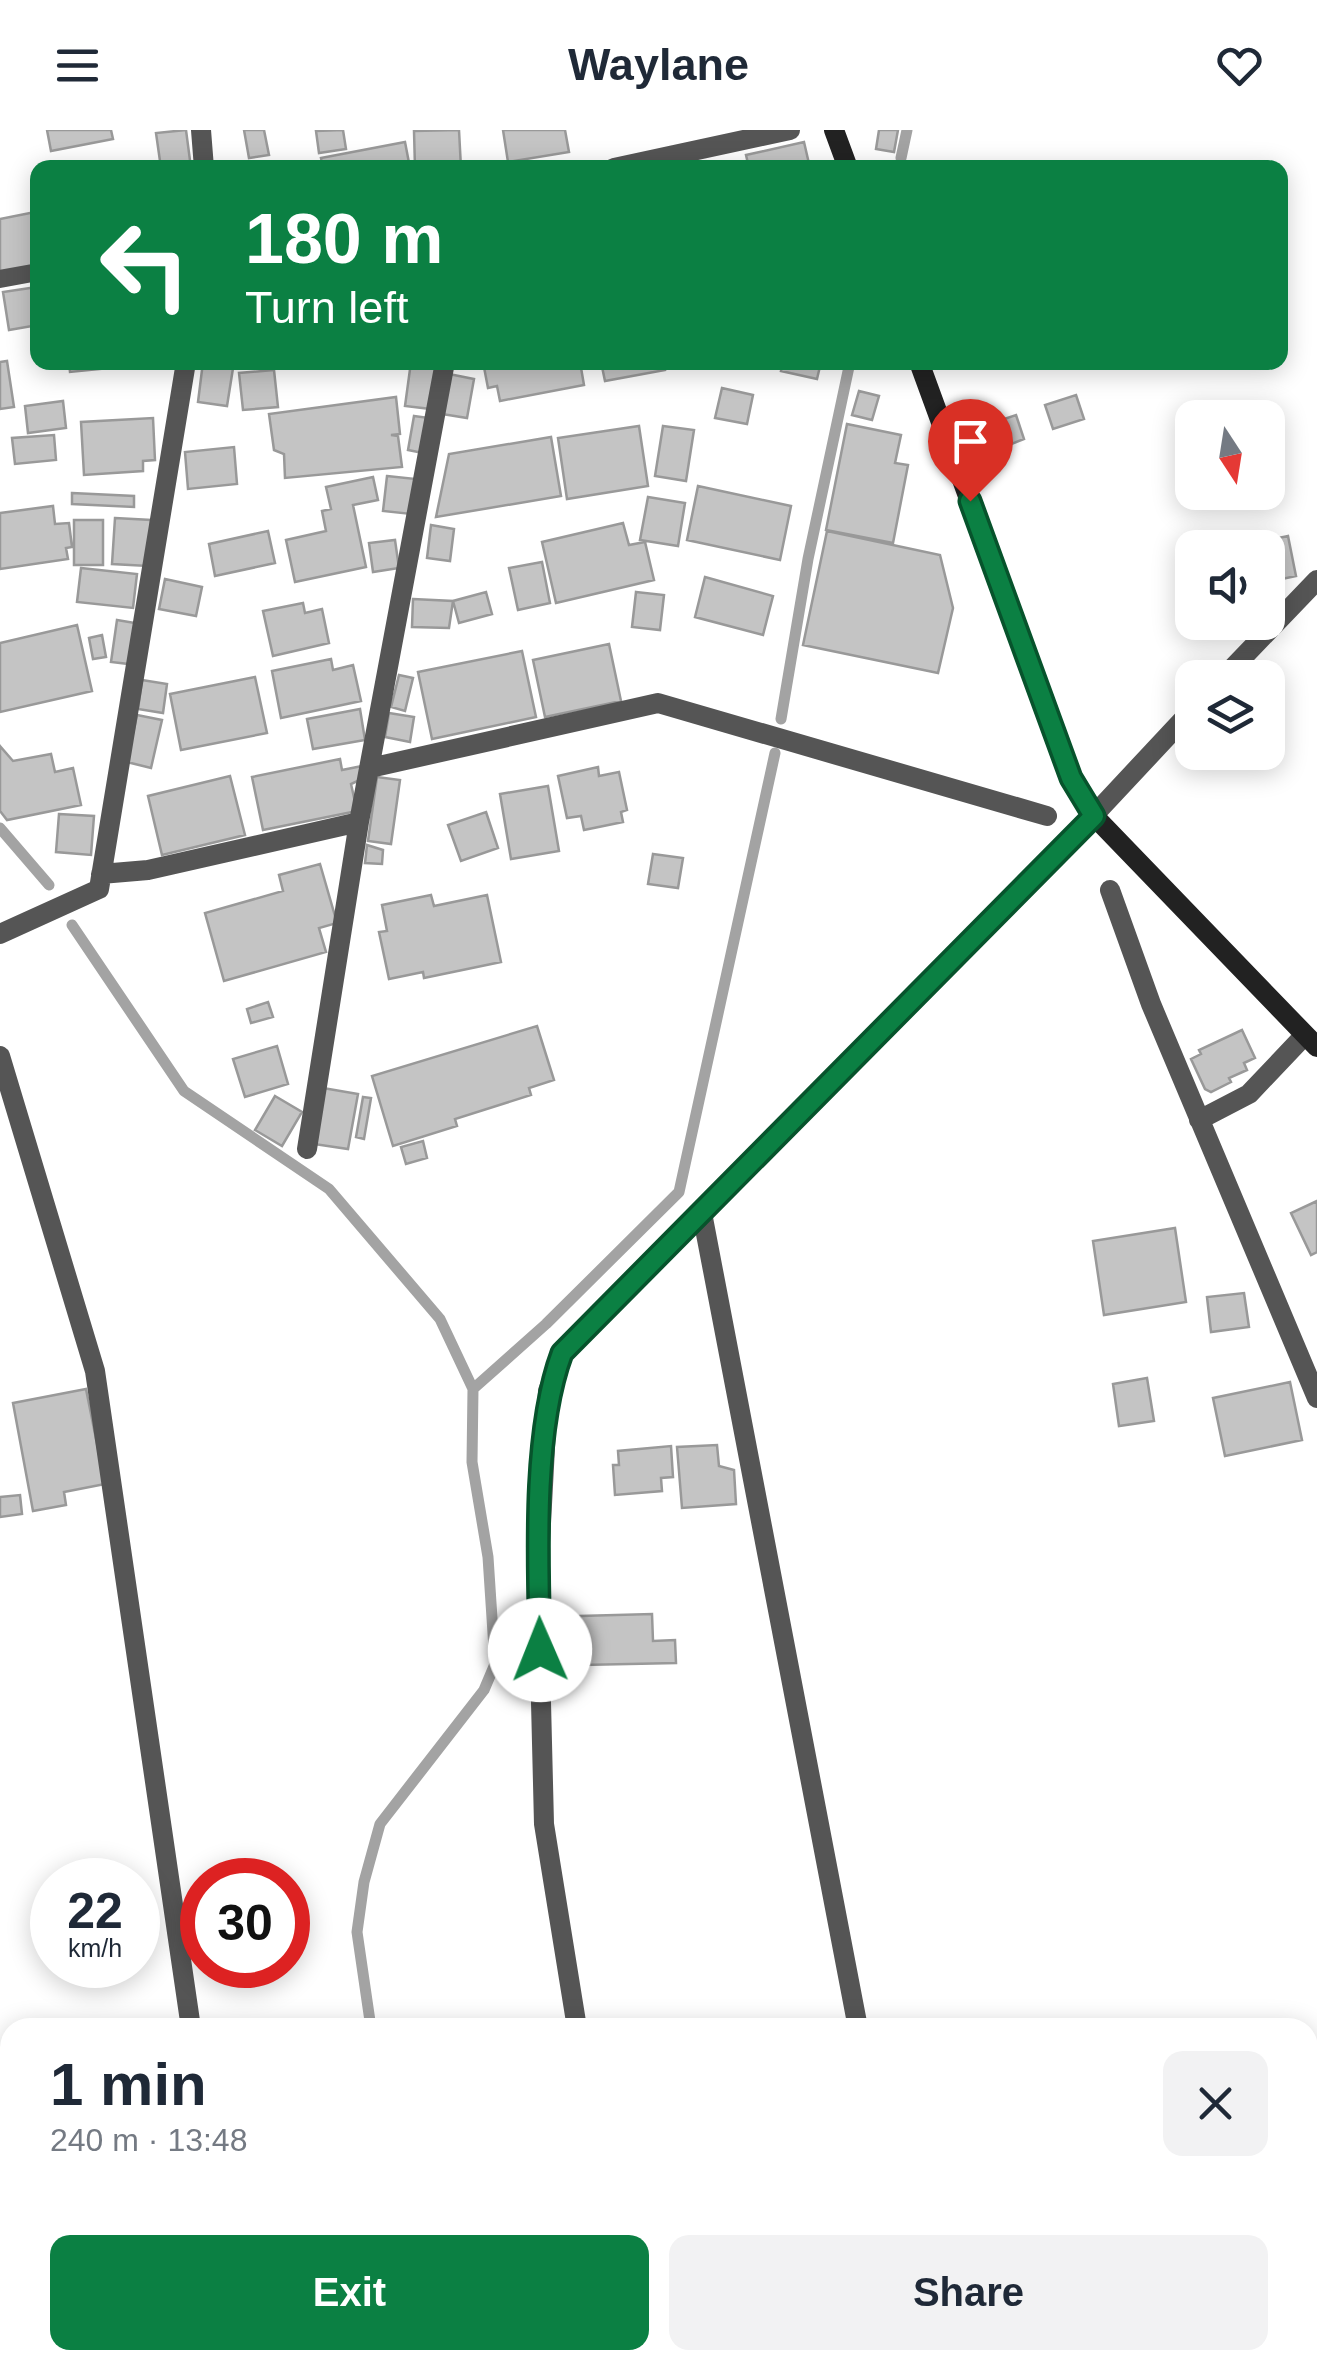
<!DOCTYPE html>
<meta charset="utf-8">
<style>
:root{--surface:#fff;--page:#f2f2f3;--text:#1f2937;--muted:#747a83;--accent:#0b8043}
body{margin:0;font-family:Arial,sans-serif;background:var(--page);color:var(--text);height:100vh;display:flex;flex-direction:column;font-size:38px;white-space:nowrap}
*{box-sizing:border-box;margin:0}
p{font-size:32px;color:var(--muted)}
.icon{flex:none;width:55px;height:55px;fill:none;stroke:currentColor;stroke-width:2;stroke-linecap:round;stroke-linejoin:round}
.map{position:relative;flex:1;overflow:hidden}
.drawer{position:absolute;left:0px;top:1888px;width:1318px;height:352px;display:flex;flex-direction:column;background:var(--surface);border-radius:30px 30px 0 0;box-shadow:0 5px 25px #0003}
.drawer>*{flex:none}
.guide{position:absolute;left:30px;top:30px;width:1258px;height:210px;border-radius:20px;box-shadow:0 5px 25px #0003;background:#0b8043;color:#fff;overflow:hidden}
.needle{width:65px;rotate:168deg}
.fabs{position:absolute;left:1175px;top:270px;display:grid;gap:20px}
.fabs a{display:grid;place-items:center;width:110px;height:110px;border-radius:20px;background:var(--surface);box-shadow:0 5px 25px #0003;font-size:50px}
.speed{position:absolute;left:30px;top:1728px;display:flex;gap:20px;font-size:50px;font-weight:700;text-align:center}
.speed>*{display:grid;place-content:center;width:130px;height:130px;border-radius:50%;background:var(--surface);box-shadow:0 5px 25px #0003;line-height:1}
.speed small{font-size:25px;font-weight:400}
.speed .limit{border:15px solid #d22;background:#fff;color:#111}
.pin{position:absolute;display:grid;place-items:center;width:85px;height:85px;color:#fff;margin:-102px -42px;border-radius:50% 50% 50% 0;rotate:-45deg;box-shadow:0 0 10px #0007}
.pin .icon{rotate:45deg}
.me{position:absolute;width:110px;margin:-55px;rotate:359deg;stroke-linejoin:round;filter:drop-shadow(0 0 8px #0008)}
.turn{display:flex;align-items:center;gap:35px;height:210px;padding:0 50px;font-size:45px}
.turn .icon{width:130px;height:130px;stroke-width:2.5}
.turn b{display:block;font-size:70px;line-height:85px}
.round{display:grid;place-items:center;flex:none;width:105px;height:105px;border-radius:20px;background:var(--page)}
.head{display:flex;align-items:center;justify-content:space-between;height:170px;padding:0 50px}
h1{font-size:60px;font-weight:700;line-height:75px}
.action{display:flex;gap:20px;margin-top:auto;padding:20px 50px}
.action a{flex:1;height:115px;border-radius:20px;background:var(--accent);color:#fff;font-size:40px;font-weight:700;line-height:115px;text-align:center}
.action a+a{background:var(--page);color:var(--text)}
header{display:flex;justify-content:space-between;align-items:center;height:130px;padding:0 50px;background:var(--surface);font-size:45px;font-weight:700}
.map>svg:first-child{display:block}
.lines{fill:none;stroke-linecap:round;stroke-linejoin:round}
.stream{stroke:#a3a3a3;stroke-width:11}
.building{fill:#c4c4c4;stroke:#999;stroke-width:2.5}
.path{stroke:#777;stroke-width:6;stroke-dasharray:2.5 5;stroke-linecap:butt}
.lane{stroke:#555;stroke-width:18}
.street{stroke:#555;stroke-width:20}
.secondary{stroke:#222;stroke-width:20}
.route-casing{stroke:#07532c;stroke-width:25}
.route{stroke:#0b8043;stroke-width:18}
</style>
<header><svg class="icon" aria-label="menu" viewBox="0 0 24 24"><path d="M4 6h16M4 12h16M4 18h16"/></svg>Waylane<svg class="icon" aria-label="heart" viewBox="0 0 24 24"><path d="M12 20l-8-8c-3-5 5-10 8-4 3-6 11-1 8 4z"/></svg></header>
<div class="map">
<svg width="1317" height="2239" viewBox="0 0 1317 2239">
<rect width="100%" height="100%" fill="#fff"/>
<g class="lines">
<path class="stream" d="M901,28L907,0
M781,589L808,429L850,232
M0,698L49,755
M72,795L184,961L329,1059L440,1189L473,1259
M371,1898L357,1802L364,1752L380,1694L484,1560L495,1534L488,1427L472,1332L473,1259L546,1194L679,1062L775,623
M420,2230L421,2239"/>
</g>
<path class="building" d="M47,0H111L113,9L51,21Z
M186,0L191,38H161L156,3Z
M244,0H264L269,25L249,28Z
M343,0L346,19L319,23L316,1Z
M459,0L461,38H415L414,1Z
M503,0H565L569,22L508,32Z
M879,0H898L894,22L876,19Z
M405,12L410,38H323L321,28Z
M804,12L810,38H749L746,25Z
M35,82L38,136L0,144V89Z
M37,157L38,195L9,200L3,162Z
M7,231L14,277L0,279V232Z
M69,232H159V233L70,242Z
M203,232H234L227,276L198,272Z
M411,232L437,236L431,279L405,276Z
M483,232H580L584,255L500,271L497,256L488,258Z
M601,232H664L665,240L605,251Z
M783,232H821L817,249L781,241Z
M274,240L278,277L243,280L239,243Z
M449,244L474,249L467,288L442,284Z
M722,258L753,265L747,294L715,288Z
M859,261L879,266L872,290L852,285Z
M1076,265L1084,289L1053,299L1045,275Z
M396,267L400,304L391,305L398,306L402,337L285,348L284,324L274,320L269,284Z
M63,271L66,298L28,303L25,276Z
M1016,285L1024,309L1001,318L992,293Z
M414,286L429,288L423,323L408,320Z
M153,288L155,330L143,331V341L84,345L81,292Z
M847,294L901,305L895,333L908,335L893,413L826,400Z
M639,296L648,356L567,369L558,308Z
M663,296L694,300L686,351L655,346Z
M54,305L56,330L15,334L12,308Z
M551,307L561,366L436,387L449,324Z
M234,317L237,354L188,359L185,322Z
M387,346L416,349L411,384L383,381Z
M373,347L378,370L353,375L366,437L295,452L286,410L326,401L322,381L331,379L326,357Z
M698,356L791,376L780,430L687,410Z
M72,363L134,366V377L72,374Z
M648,367L685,373L678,416L640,410Z
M53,376L55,394L69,393L72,417L66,418L68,429L0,439V383Z
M115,388L151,390L148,436L112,434Z
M74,390H103V435H74Z
M623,393L629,415L645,412L654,450L556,473L542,412Z
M431,395L454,399L450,431L427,428Z
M268,401L275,433L215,446L209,414Z
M827,401L940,425L953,478L938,543L803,515Z
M1288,406L1296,446L1268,452V418L1240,416Z
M395,410L399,438L373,442L369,413Z
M542,432L550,473L518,480L509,438Z
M81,438L137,444L133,478L77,472Z
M705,447L773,466L763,505L695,487Z
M165,449L202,457L196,486L159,479Z
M486,462L492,484L459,493L453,471Z
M636,462L664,465L660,500L632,497Z
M413,469L453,471L449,498L412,497Z
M303,473L305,483L322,479L329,513L273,526L263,481Z
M117,490L135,493L129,534L111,532Z
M77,495L92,561L0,582V513Z
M102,505L106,527L93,529L89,508Z
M609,514L621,571L545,587L533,530Z
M522,521L536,587L432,609L418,542Z
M331,529L333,540L353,535L361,571L281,588L272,541Z
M399,545L413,548L405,581L391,577Z
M255,547L267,603L181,620L170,564Z
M142,550L167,554L163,583L138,579Z
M360,579L365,610L313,619L307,589Z
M389,583L414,587L410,612L385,607Z
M137,585L162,590L151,638L127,632Z
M0,616L13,631L51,624L55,642L73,638L81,675L7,690L0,681Z
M340,629L342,640L362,636L364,648L351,654L357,681L263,700L252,647Z
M598,637L599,646L619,642L627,680L621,682L623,692L584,700L581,686L567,688L558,646Z
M230,646L245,705L162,725L148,666Z
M377,647L400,650L391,714L368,711Z
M548,656L559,721L511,729L500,664Z
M486,682L498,718L461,731L448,695Z
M59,684L94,686L91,725L56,722Z
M367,715L383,720L382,734L365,733Z
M653,724L683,728L678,758L648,754Z
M320,734L337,793L319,798L326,822L224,851L205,783L283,761L279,745Z
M431,765L434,776L487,765L501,832L424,848L423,842L389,849L379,802L387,801L382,775Z
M268,872L273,887L251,893L247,879Z
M537,896L554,950L529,958L531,965L455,989L457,996L393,1016L372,946Z
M1242,900L1255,928L1244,933L1247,940L1229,948L1231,952L1211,962L1205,959L1191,929L1201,924L1199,920Z
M277,916L288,954L245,967L233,929Z
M323,958L358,964L348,1019L314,1014Z
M275,966L302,982L282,1016L255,1000Z
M363,967L371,968L364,1009L356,1007Z
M423,1011L427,1028L406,1034L401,1017Z
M1317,1071V1122L1311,1125L1291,1083Z
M1175,1098L1186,1172L1104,1185L1093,1111Z
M1244,1163L1249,1197L1211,1202L1207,1167Z
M1147,1248L1154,1291L1119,1296L1113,1254Z
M1290,1252L1302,1310L1225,1326L1213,1268Z
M86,1259L105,1354L64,1362L66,1375L33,1381L13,1273Z
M717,1315L719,1336L734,1340L736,1374L682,1378L677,1317Z
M671,1316L673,1347L661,1348L662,1361L615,1365L613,1335H619L618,1321Z
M20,1365L22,1384L0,1387V1367Z
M652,1484L653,1511L675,1510L676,1533L582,1535L580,1486Z
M1044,2230H1095L1098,2239H1015Z"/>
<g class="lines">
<path class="path" d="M0,2041L10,2039"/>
<path class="lane" d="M0,149L38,142"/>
<path class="street" d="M201,0L204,38
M614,38L790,0
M1223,548L1317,450
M370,638L658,573L1047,686
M101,744L148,740L359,692
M1110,760L1151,874L1317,1268
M0,804L99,759L186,232
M0,926L95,1241L191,1898
M1199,990L1249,964L1304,906
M307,1019L359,692L445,232
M702,1083L858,1898
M577,1898L544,1694L538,1450L548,1261L562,1223L1064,717L1192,580
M244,2230L246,2239
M922,2230L924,2239
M505,2239L509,2230"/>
<path class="secondary" d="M834,0L848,38
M919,232L1071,648L1094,686L1317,917"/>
</g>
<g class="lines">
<g class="route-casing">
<path id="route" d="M540,1520C538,1432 532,1303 562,1223L1094,686L1071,648L970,371"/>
</g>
<use href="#route" class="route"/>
</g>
</svg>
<div class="fabs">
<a><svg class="needle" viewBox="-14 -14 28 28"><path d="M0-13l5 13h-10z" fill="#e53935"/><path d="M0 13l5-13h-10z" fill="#747a83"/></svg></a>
<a><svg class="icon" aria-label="sound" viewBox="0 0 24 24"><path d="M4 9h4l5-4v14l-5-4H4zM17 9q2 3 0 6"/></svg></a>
<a><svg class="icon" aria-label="layers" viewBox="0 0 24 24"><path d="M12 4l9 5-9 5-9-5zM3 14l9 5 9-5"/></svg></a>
</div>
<div class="speed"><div>22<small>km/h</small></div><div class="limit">30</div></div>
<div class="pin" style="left:970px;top:371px;background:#d93025"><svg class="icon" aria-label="arrive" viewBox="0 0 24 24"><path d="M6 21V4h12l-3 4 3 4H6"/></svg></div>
<svg class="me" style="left:540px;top:1520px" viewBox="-20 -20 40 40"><circle r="19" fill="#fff"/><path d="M0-13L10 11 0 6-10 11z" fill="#0b8043"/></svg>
<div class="guide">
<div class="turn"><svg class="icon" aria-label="left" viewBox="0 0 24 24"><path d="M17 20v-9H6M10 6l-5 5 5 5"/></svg><div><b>180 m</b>Turn left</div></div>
</div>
<section class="drawer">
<div class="head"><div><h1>1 min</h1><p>240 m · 13:48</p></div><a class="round"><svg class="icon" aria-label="close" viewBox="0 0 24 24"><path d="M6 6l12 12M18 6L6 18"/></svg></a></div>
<div class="action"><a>Exit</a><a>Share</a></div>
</section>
</div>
